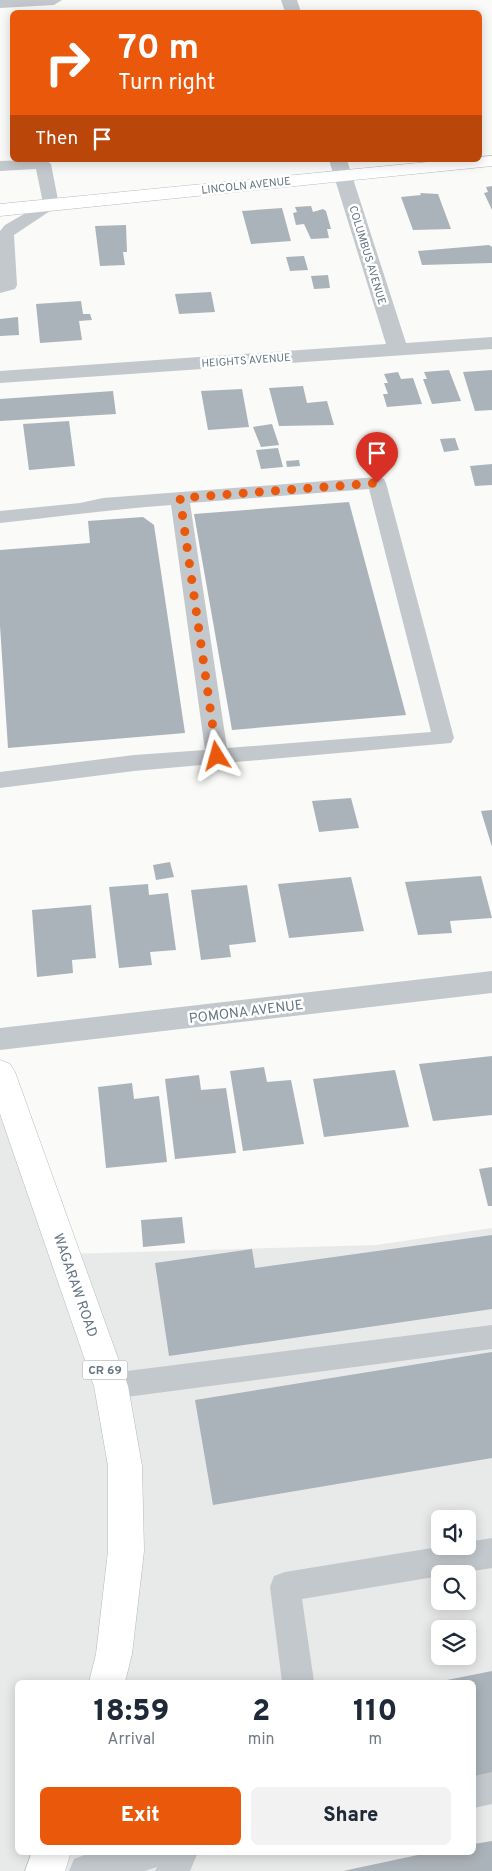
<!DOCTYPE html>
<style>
:root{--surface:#fff;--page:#f2f2f3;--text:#1f2937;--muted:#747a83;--accent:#ea580c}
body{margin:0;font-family:Overpass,sans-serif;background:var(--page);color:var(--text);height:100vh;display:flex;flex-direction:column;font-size:19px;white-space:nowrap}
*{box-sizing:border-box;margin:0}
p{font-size:16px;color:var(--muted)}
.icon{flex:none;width:28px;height:28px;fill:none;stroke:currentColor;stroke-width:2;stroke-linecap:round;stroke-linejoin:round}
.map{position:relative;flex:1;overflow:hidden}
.sheet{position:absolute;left:15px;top:1680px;width:461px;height:175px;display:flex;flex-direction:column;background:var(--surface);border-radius:8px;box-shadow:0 2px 12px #0003}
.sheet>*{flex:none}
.top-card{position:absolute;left:10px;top:10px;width:472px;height:152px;border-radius:8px;box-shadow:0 2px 12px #0003;background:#ea580c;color:#fff;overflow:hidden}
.buttons{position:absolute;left:431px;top:1510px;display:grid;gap:10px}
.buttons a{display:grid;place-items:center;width:45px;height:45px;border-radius:8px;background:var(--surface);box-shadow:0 2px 12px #0003;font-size:25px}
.pin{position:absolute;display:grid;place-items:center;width:42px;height:42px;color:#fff;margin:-51px -21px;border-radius:50% 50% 50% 0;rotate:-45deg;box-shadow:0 0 5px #0007}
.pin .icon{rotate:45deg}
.me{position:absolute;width:55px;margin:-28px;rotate:352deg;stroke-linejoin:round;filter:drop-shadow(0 0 4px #0008)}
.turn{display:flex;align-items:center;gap:18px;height:105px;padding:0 25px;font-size:22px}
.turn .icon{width:65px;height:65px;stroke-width:2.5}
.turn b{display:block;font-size:35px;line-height:42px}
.then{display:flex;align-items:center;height:48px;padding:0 25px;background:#0003;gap:10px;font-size:19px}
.eta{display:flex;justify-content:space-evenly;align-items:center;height:85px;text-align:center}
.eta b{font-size:30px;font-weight:800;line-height:35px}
.cta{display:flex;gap:10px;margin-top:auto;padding:10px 25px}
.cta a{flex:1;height:58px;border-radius:8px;background:var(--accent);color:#fff;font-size:20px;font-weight:800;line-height:58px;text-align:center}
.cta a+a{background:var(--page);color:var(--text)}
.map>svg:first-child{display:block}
.built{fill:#e8e9e9;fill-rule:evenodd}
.building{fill:#aab3b9}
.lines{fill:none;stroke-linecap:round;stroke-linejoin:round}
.secondary-casing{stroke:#b3babf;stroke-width:1}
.primary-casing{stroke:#b5babe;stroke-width:1}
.lane{fill:#c3c8cc;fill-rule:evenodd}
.street{fill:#c3c8cc;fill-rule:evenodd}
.secondary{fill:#fff;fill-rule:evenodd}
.primary{fill:#fff;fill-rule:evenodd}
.route{stroke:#ea580c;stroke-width:9;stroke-dasharray:0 16.2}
.labels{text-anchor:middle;stroke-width:5;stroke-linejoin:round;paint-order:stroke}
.far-street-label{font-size:11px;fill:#657683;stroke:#fff}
.shield{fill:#fff;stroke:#939fa8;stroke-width:1}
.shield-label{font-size:12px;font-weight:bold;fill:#657683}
.street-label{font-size:14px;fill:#657683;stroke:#fff}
</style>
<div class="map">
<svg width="492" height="1871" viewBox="0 0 492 1871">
<rect width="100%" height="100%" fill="#fafaf8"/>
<path class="built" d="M0,1072L65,1254L376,1245L492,1228V1871H0ZM440,1519H468V1546H440ZM440,1574H468V1601H440ZM440,1629H468V1656H440ZM18,1682H474V1852H18Z"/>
<path class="building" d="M492,186V210L484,193L488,192L486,187Z
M420,193L438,194L451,229L413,230L401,197L421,195Z
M311,206L313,212L323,209L326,211L331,229H327L329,238L311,239L304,224L296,225L293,213L297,212L295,207Z
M282,208L291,241L251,244L242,211Z
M126,225L127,252H123L125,265L100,266L95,226Z
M489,245L492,247V263L422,265L418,251Z
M304,256L308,270L290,271L286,257Z
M328,275L330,288L314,289L311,276Z
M211,292L215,312L179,314L175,294Z
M81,301L83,314H90L92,320L79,321L82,340L40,343L36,304Z
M18,317L19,335L0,336V319Z
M449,370L461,401L432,404L423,379H427L424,372Z
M492,370V410L475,411L463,372Z
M398,372L401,379L413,378L422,404L387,407L383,394H388L384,383H388L384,374Z
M303,386L307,403L327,401L334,425L279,426L269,388Z
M242,389L249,427L208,430L201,391Z
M113,391L116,414L0,421V399Z
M69,421L75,466L29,470L23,424Z
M272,424L279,445L261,447L253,427Z
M455,438L459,450L444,452L440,439Z
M392,440L398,457L366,460L360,442Z
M278,448L283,467L261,469L256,450Z
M299,460L300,466L287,467L286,461Z
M492,464V485L475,486L470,466Z
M349,502L406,715L232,730L194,514Z
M143,517L154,525L185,733L8,748L0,626V550L90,543L88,521Z
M351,798L359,828L319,832L312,801Z
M492,810V847L481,811Z
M170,862L174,877L156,880L153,865Z
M481,876L492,918L450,921L452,933L418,935L405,882Z
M351,877L364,931L289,938L278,884Z
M148,884L149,895L168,893L176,950L150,952L152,965L119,968L109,887Z
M247,885L256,942L229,945L231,957L201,960L191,890Z
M91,905L96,958L72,960L73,973L37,977L32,910Z
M492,1056V1115L433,1121L419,1064Z
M264,1067L267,1082L291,1080L304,1144L243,1151L230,1071Z
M395,1070L409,1127L324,1137L313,1079Z
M199,1075L201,1090L226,1088L236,1153L175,1159L165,1079Z
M132,1083L134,1099L159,1096L167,1162L106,1168L98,1087Z
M492,1167V1206H488L479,1169Z
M182,1217L185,1243L143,1247L141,1220Z
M492,1235V1309L169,1356L155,1263L252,1249L255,1268Z
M492,1352V1458L213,1505L195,1400Z
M492,1671V1774L474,1778V1682H437Z
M492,1841V1871H343L432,1852H474V1844Z"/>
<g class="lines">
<g class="secondary-casing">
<path id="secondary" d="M492,156V166L0,216V204L448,160H480V157Z"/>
</g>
<g class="primary-casing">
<path id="primary" d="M0,1060L10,1064L15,1072L128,1386L142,1466L144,1551L132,1654L125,1682H89L96,1654L108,1551V1466L94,1386L0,1114Z
M32,1852H71L65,1871H25Z"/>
</g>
<path class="lane" d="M29,160H46L51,164L59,205L14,235L17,285L15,289L0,293V231L5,225L43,203L36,169L0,171V161Z
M377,477L384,479L386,483L454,738L451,743L134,771L0,788V772L134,755L205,750L171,505C114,509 57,517 0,523V511L80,503L103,498ZM369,489L431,732L227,748L190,503Z
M492,1325V1349L111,1399L101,1395L97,1386L101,1377L111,1373Z
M492,1538V1568L455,1574H440V1576L302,1599L314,1682H282L270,1587L274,1576L285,1572L444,1546H468V1542Z
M492,1772V1804L474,1808V1776Z
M92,1852H198L190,1871H155L157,1867L145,1871H69L74,1859Z"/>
<path class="street" d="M0,0H62L54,5L0,8Z
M281,0H297L301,12H285Z
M329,160H347L406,343L492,337V349L0,383V371L386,344Z
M492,971V993L0,1050V1028Z"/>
<use href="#secondary" class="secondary"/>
<use href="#primary" class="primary"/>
</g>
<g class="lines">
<path class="route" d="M217,756L180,498L377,483"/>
</g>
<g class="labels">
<g class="far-street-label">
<text transform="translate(246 185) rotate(-6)" y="4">LINCOLN AVENUE</text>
<text transform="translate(368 255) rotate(73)" y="4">COLUMBUS AVENUE</text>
<text transform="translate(246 360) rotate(-4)" y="4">HEIGHTS AVENUE</text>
</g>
<rect class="shield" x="82.5" y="1360.5" width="45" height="19" rx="4"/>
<g class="shield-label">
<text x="105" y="1374">CR 69</text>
</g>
<g class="street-label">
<text transform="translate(246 1011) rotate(-7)" y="5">POMONA AVENUE</text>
<text transform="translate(76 1285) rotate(71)" y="5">WAGARAW ROAD</text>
</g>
</g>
</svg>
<div class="buttons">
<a><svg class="icon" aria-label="sound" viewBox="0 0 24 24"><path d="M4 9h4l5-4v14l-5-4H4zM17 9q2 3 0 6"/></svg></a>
<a><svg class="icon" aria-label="search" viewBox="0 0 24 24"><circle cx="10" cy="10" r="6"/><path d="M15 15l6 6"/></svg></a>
<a><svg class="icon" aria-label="layers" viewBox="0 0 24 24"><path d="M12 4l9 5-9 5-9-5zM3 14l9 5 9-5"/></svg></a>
</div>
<div class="pin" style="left:377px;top:483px;background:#d93025"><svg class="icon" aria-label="arrive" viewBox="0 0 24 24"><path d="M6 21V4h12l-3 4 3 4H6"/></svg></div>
<svg class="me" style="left:217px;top:756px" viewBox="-20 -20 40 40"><path d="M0-17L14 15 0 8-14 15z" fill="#ea580c" stroke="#fff" stroke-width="4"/></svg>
<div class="top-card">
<div class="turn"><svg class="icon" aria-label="right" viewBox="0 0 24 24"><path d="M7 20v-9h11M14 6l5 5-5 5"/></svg><div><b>70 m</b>Turn right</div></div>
<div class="then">Then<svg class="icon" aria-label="arrive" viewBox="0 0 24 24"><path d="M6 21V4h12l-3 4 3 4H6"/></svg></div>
</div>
<section class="sheet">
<div class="eta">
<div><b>18:59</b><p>Arrival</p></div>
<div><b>2</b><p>min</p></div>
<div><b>110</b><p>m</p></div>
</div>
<div class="cta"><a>Exit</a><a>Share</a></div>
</section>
</div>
